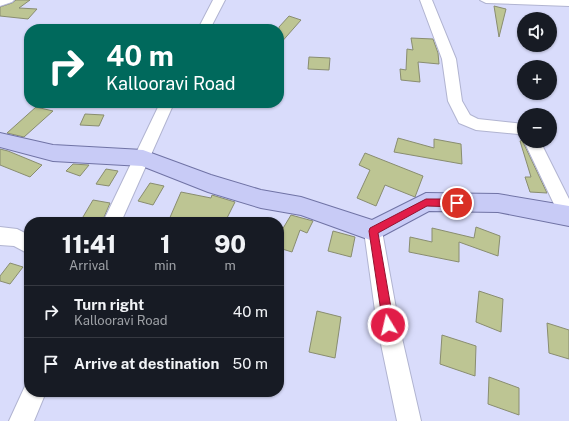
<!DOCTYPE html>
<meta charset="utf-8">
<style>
:root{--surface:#171b24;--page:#242831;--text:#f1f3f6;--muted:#9ea1a6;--line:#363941}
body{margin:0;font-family:"Public Sans",sans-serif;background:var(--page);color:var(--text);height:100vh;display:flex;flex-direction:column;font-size:15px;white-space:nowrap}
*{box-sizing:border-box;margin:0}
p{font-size:13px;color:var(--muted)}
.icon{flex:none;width:22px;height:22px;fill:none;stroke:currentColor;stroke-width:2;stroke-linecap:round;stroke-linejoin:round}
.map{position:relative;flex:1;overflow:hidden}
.panel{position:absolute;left:24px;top:217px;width:260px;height:180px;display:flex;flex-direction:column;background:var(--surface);border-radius:16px;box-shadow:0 1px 3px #0004}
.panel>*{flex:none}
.guide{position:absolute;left:24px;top:24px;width:260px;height:84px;border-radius:16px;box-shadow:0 1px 3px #0004;background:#00695c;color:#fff;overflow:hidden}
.buttons{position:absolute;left:517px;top:12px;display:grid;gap:8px}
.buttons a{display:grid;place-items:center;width:40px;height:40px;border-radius:50%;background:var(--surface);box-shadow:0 1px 3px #0004;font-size:20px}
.pin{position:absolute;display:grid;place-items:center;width:34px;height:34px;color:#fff;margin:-17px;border:2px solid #fff;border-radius:50%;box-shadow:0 1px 4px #0007}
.me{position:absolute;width:44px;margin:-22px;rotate:351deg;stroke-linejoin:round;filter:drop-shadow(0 0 3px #0008)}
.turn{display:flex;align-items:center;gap:14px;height:84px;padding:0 16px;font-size:18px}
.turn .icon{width:52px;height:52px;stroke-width:2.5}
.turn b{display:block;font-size:28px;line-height:34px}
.eta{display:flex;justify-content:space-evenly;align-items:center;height:68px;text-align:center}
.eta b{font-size:24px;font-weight:800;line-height:28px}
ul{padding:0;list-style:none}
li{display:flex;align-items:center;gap:12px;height:52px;padding:0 16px;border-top:1px solid var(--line)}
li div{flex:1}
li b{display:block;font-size:15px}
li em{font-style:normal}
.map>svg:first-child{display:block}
.building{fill:#bdc593;stroke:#898d70}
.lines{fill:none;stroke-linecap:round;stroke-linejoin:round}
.minor-casing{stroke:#b1b4d1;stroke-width:2}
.major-casing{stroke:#7073a5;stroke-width:2}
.minor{fill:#fff;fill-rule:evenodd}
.major{fill:#c8cbf6;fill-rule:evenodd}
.route{fill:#e11d48;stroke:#92132f}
</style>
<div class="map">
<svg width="569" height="421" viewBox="0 0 569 421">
<rect width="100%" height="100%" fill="#d9dcfb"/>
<path class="building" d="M16,0H30L19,8L37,9L28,19L0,16V7L12,3Z
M494,6L506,9L499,37Z
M289,16L301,20L279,45V27Z
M411,38L433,39L438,53L439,64L418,62L420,82L401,80L400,69L406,70L407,49L413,50Z
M309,57L330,58L329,70L308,69Z
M36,107L53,111L24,137L7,133Z
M85,114L104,115L99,126L80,125Z
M398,138L434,148V139L461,144L462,164L394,152Z
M523,140V142L547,193L530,192L525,177H531L520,141Z
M0,149L8,151L42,165L30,177L0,165Z
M365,153L423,176L415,197L385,185L376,206L357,198L370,170L359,165Z
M73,164L89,165L80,176L66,171Z
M106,169L118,171L109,186L96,184Z
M150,183L164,186L153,205L138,201Z
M181,192L211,198L212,195L235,202L225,222H168Z
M93,200L110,203L102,222H80Z
M291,215L313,221L307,233L300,230L292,252L279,248V235Z
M476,227L500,236L498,256L459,242V262L409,252L410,237L432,242V228L474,238Z
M333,231L355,237L351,257L328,251Z
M10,263L23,267L10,284L0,281V276Z
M479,291L503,299L501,332L476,322Z
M317,311L341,317L335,358L309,352Z
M547,323L569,330V359L549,353Z
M442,335L476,346L475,376L440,364Z
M489,377L519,388V415L488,404Z"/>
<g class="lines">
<g class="minor-casing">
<path id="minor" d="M0,0H14L12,2L0,6Z
M213,0H225L210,29H198Z
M420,0H432L456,59L462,101L470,115L478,119L524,124V137L518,134L476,130L459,123L448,101L442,59Z
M480,0H569V6L486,3Z
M160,103H174L121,222H103Z
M524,141H540L569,199V223L562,221Z
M373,223L380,225L382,231L399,325L421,421H397L377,325L364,231L366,225Z
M0,227L17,229L29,235V254L14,246L0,245Z
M29,382V392H46L34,421H9L26,384Z"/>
</g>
<g class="major-casing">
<path id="major" d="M0,133L53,145L143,150L211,175L261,190L301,197L372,220L426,193L498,194L569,206V226L498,212L429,211L373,241L301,215L261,208L208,192L142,166L53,161L0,147Z"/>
</g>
<use href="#minor" class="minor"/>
<use href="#major" class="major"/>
</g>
<path class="route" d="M426,199H457L462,203L457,207L427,206L378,233L394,325L392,328L388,330L384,328L383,325L369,231L370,228Z"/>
</svg>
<div class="buttons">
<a><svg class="icon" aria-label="sound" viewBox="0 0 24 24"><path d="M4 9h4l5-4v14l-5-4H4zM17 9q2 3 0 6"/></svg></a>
<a>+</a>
<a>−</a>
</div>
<div class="pin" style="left:457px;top:203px;background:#d93025"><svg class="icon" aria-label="arrive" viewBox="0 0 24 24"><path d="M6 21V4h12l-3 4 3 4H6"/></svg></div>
<svg class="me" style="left:388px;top:325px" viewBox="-20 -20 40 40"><circle r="17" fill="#e11d48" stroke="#fff" stroke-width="3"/><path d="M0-11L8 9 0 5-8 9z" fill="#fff"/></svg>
<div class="guide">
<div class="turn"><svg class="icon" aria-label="right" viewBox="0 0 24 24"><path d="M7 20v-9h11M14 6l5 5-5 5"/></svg><div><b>40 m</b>Kallooravi Road</div></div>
</div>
<section class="panel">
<div class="eta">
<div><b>11:41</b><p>Arrival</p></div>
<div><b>1</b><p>min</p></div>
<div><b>90</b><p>m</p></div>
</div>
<ul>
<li><svg class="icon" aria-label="right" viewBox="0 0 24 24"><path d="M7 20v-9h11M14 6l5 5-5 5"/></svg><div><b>Turn right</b><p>Kallooravi Road</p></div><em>40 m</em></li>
<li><svg class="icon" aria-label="arrive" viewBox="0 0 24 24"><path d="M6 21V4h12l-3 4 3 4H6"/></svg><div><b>Arrive at destination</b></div><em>50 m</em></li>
</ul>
</section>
</div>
